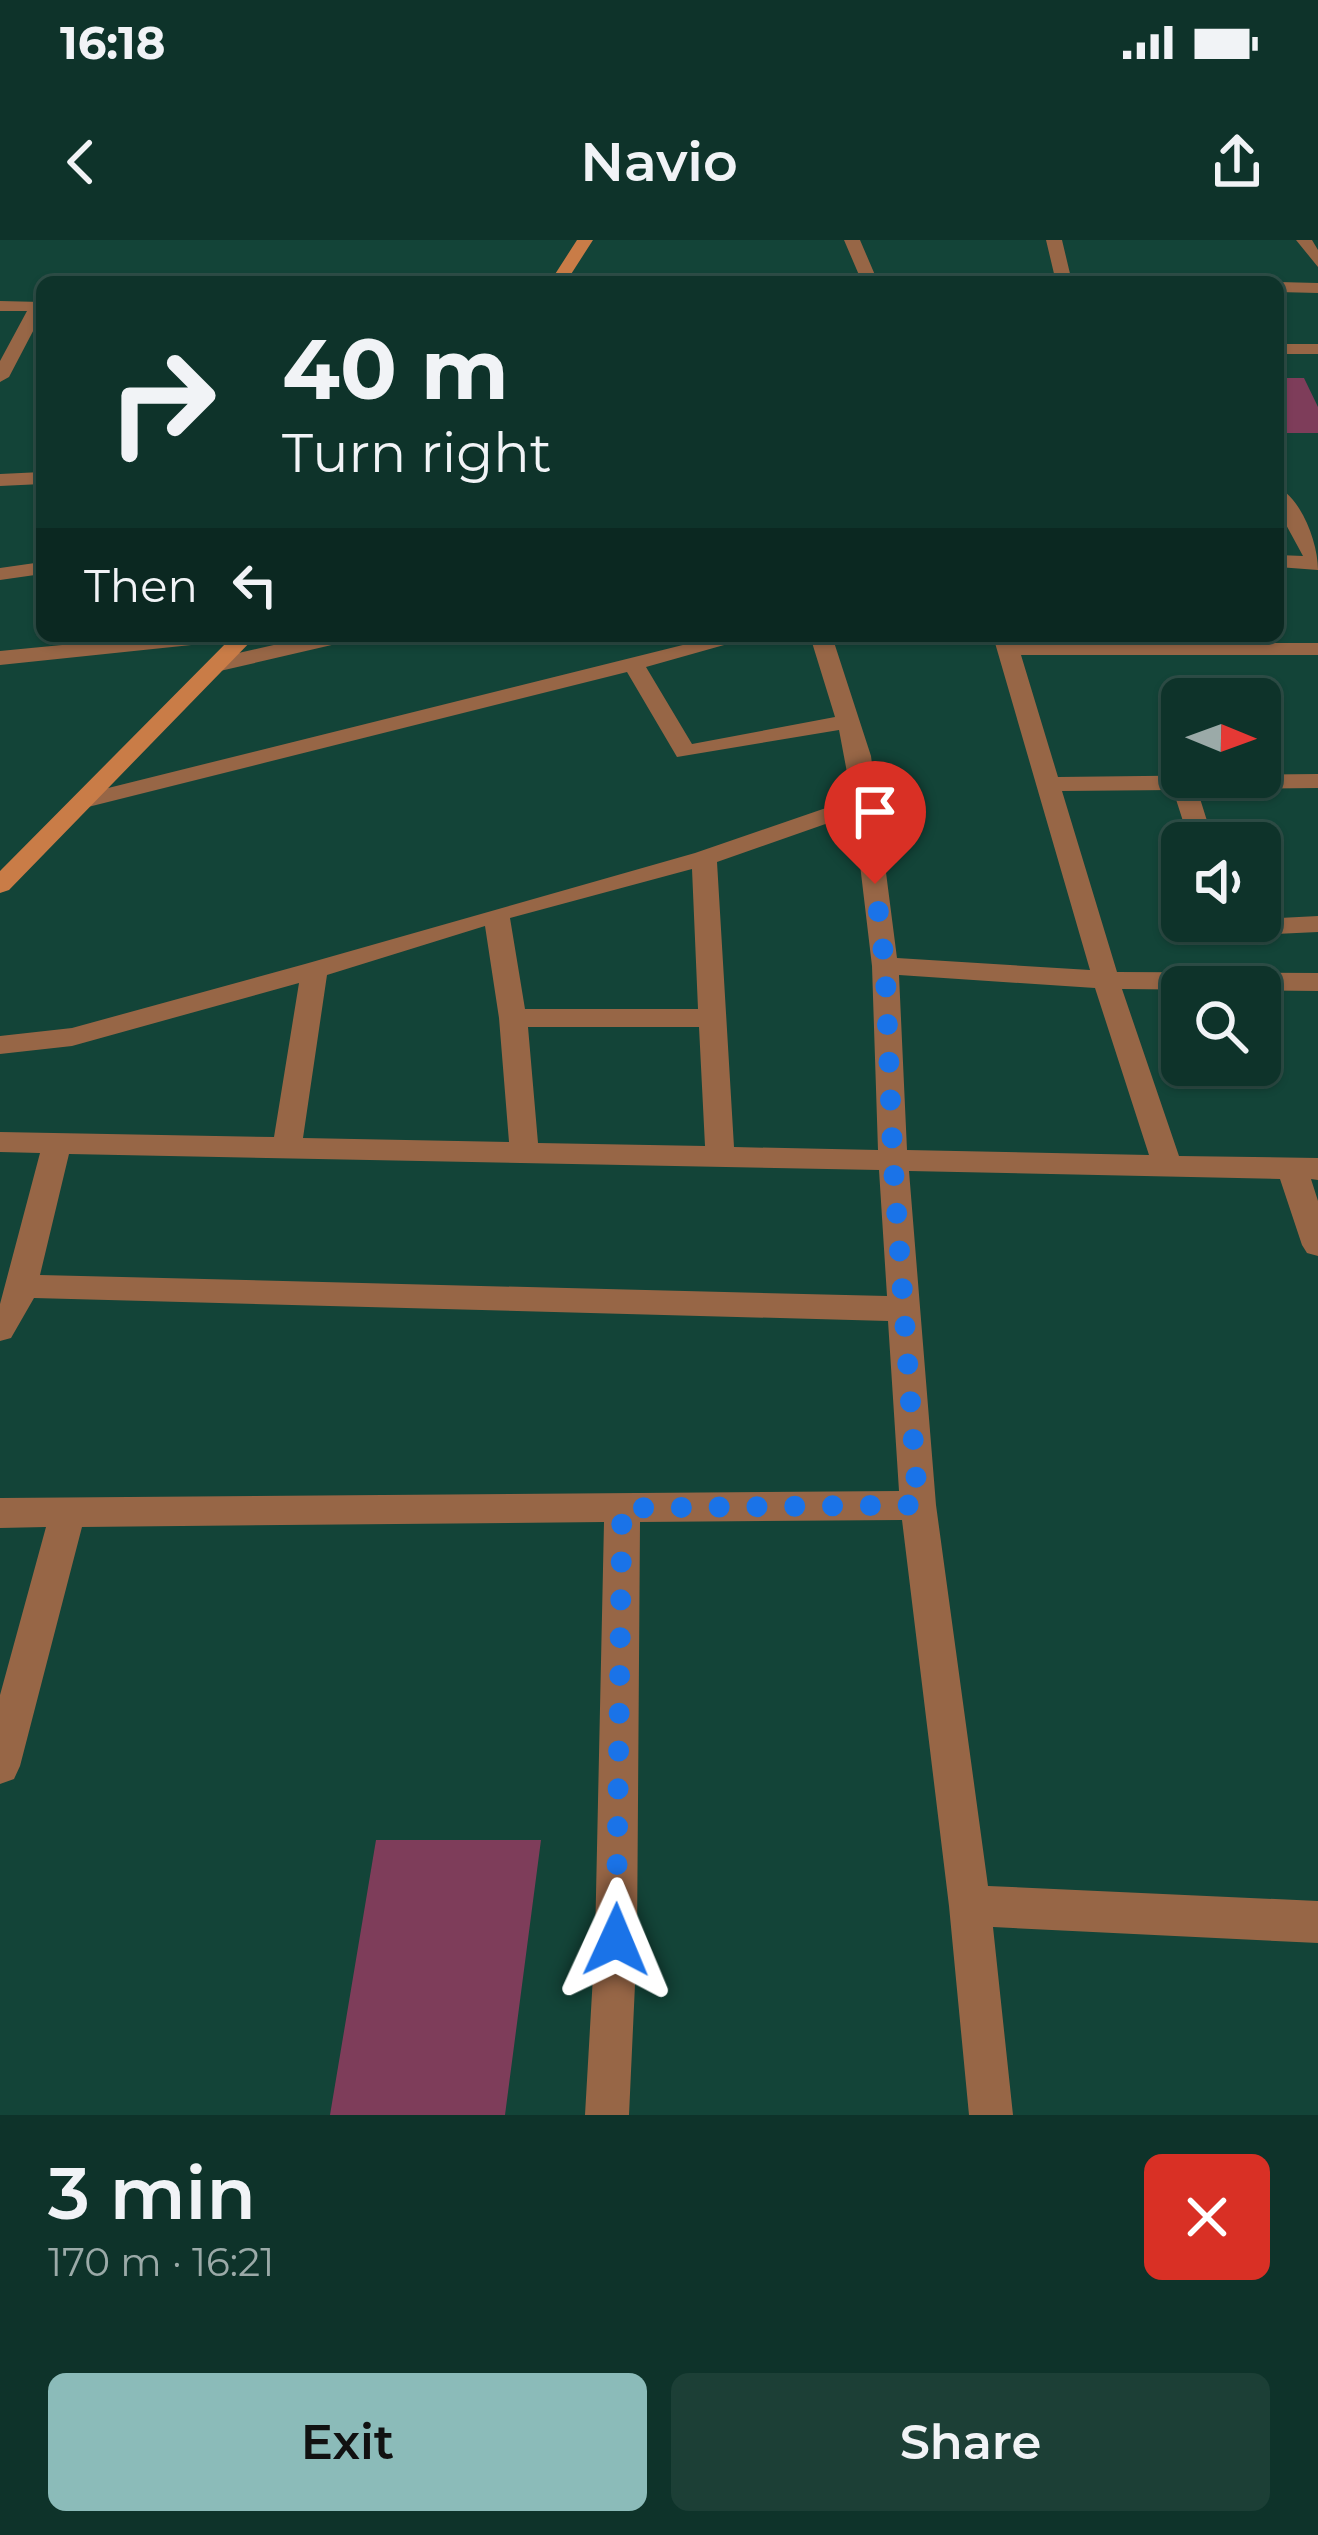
<!DOCTYPE html>
<meta charset="utf-8">
<style>
:root{--surface:#0e332a;--page:#1c3f36;--text:#f1f3f6;--muted:#9baaa8;--line:#2e4e47;--accent:#8bbbb9}
body{margin:0;font-family:Montserrat,sans-serif;background:var(--page);color:var(--text);height:100vh;display:flex;flex-direction:column;font-size:45px;white-space:nowrap}
*{box-sizing:border-box;margin:0}
p{font-size:39px;color:var(--muted)}
.icon{flex:none;width:66px;height:66px;fill:none;stroke:currentColor;stroke-width:2;stroke-linecap:round;stroke-linejoin:round}
.map{position:relative;height:1875px;overflow:hidden}
.panel{display:flex;flex-direction:column;background:var(--surface);flex:1}
.panel>*{flex:none}
.guide{position:absolute;left:36px;top:36px;width:1248px;height:366px;border-radius:18px;box-shadow:0 3px 9px #0004,0 0 0 3px var(--line);background:#0e332a;color:var(--text);overflow:hidden}
.needle{width:78px;rotate:91deg}
.controls{position:absolute;left:1161px;top:438px;display:grid;gap:24px}
.controls a{display:grid;place-items:center;width:120px;height:120px;border-radius:18px;background:var(--surface);box-shadow:0 3px 9px #0004,0 0 0 3px var(--line);font-size:60px}
.pin{position:absolute;display:grid;place-items:center;width:102px;height:102px;color:#fff;margin:-123px -51px;border-radius:50% 50% 50% 0;rotate:-45deg;box-shadow:0 0 12px #0007}
.pin .icon{rotate:45deg}
.me{position:absolute;width:132px;margin:-66px;rotate:1deg;stroke-linejoin:round;filter:drop-shadow(0 0 9px #0008)}
.turn{display:flex;align-items:center;gap:42px;height:252px;padding:0 48px;font-size:54px}
.turn .icon{width:156px;height:156px;stroke-width:2.5}
.turn b{display:block;font-size:84px;line-height:102px}
.then{display:flex;align-items:center;height:114px;padding:0 48px;background:#0003;gap:24px;font-size:45px}
.round{display:grid;place-items:center;flex:none;width:126px;height:126px;border-radius:18px;background:var(--page)}
.headline{display:flex;align-items:center;justify-content:space-between;height:204px;padding:0 48px}
h1{font-size:72px;font-weight:600;line-height:90px}
.cta{display:flex;gap:24px;margin-top:auto;padding:24px 48px}
.cta a{flex:1;height:138px;border-radius:18px;background:var(--accent);color:#111;font-size:48px;font-weight:600;line-height:138px;text-align:center}
.cta a+a{background:var(--page);color:var(--text)}
.status{display:flex;justify-content:space-between;align-items:center;height:84px;padding:0 60px;background:var(--surface);direction:ltr}
.status svg{height:33px;fill:currentColor}
header{display:flex;justify-content:space-between;align-items:center;height:156px;padding:0 48px;background:var(--surface);font-size:54px;font-weight:600}
.map>svg:first-child{display:block}
.green{fill:#7e3d5a}
.lines{fill:none;stroke-linecap:round;stroke-linejoin:round}
.street{fill:#976646;fill-rule:evenodd}
.secondary{fill:#c97c47;fill-rule:evenodd}
.route{stroke:#1a73e8;stroke-width:21;stroke-dasharray:0 37.8}
</style>
<div class="status"><b>16:18</b><svg viewBox="0 0 49 12"><path d="M0 12V9h3v3zM5 12V6h3v6zM10 12V3h3v9zM15 12V0h3v12zM26 1h20v11H26zM47 4h2v5h-2z"/></svg></div>
<header><svg class="icon" aria-label="back" viewBox="0 0 24 24"><path d="M15 5l-7 7 7 7"/></svg>Navio<svg class="icon" aria-label="share" viewBox="0 0 24 24"><path d="M12 15V3M7 8l5-5 5 5M5 13v7h14v-7"/></svg></header>
<div class="map">
<svg width="1318" height="1875" viewBox="0 0 1318 1875">
<rect width="100%" height="100%" fill="#134438"/>
<path class="green" d="M1278,138H1304L1318,167V193H1278Z
M376,1600H541L505,1875H330Z"/>
<g class="lines">
<path class="street" d="M844,0H860L878,42H862Z
M1046,0H1062L1072,42H1056Z
M1296,0H1312L1318,10V27Z
M1278,42L1318,43V53L1278,52Z
M0,61L42,62V74L9,137L0,142V121L27,71H0Z
M1278,104H1318V114H1278Z
M42,232V244L0,246V234Z
M1278,247C1302,260 1318,303 1318,330L1278,327V315L1303,316L1278,270Z
M42,322V334L0,340V328Z
M155,396H231L220,402L0,425V411Z
M313,396H352L349,401L220,431L209,424L212,419Z
M719,396H756L646,427L692,504L835,477L810,396H832L871,516L897,718L1090,730L993,396H1015L1017,403H1318V415H1021L1058,537L1318,534V548L1197,549L1214,603H1190L1173,550L1062,551L1117,732L1318,733V751L1122,749L1179,916L1318,918V940L1311,939L1318,961V1016L1307,1013L1302,1005L1280,939L909,931L936,1265L988,1646L1318,1661V1703L993,1687L1013,1875H969L949,1666L902,1280L640,1282L637,1701L629,1875H585L595,1701L604,1282L82,1287L20,1526L14,1539L0,1544V1455L46,1287L0,1288V1258L899,1251L888,1081L34,1058L11,1098L0,1101V1064L40,913L0,912V892L274,897L299,743L72,806L0,814V796L72,788L305,724L695,613L852,559L839,490L677,517L627,432L84,568L72,561L76,556ZM854,574L872,726L878,910L734,907L717,622ZM692,629L698,769H525L510,678ZM485,686L499,778L509,902L303,898L327,735ZM899,735L1095,748L1149,915L907,910ZM528,787H699L705,906L538,903ZM69,914L879,930L887,1056L40,1035Z
M1318,676V692L1228,696L1215,688L1224,681Z"/>
<path class="secondary" d="M577,0H593L566,42H550Z
M233,396H256L9,650L0,653V631Z"/>
</g>
<g class="lines">
<path class="route" d="M616,1700L622,1268L918,1265L893,922L885,726L875,644"/>
</g>
</svg>
<div class="controls">
<a><svg class="needle" viewBox="-14 -14 28 28"><path d="M0-13l5 13h-10z" fill="#e53935"/><path d="M0 13l5-13h-10z" fill="#9baaa8"/></svg></a>
<a><svg class="icon" aria-label="sound" viewBox="0 0 24 24"><path d="M4 9h4l5-4v14l-5-4H4zM17 9q2 3 0 6"/></svg></a>
<a><svg class="icon" aria-label="search" viewBox="0 0 24 24"><circle cx="10" cy="10" r="6"/><path d="M15 15l6 6"/></svg></a>
</div>
<div class="pin" style="left:875px;top:644px;background:#d93025"><svg class="icon" aria-label="arrive" viewBox="0 0 24 24"><path d="M6 21V4h12l-3 4 3 4H6"/></svg></div>
<svg class="me" style="left:616px;top:1700px" viewBox="-20 -20 40 40"><path d="M0-17L14 15 0 8-14 15z" fill="#1a73e8" stroke="#fff" stroke-width="4"/></svg>
<div class="guide">
<div class="turn"><svg class="icon" aria-label="right" viewBox="0 0 24 24"><path d="M7 20v-9h11M14 6l5 5-5 5"/></svg><div><b>40 m</b>Turn right</div></div>
<div class="then">Then<svg class="icon" aria-label="left" viewBox="0 0 24 24"><path d="M17 20v-9H6M10 6l-5 5 5 5"/></svg></div>
</div>
</div>
<section class="panel">
<div class="headline"><div><h1>3 min</h1><p>170 m · 16:21</p></div><a class="round" style="background:#d93025;color:#fff"><svg class="icon" aria-label="close" viewBox="0 0 24 24"><path d="M6 6l12 12M18 6L6 18"/></svg></a></div>
<div class="cta"><a>Exit</a><a>Share</a></div>
</section>
